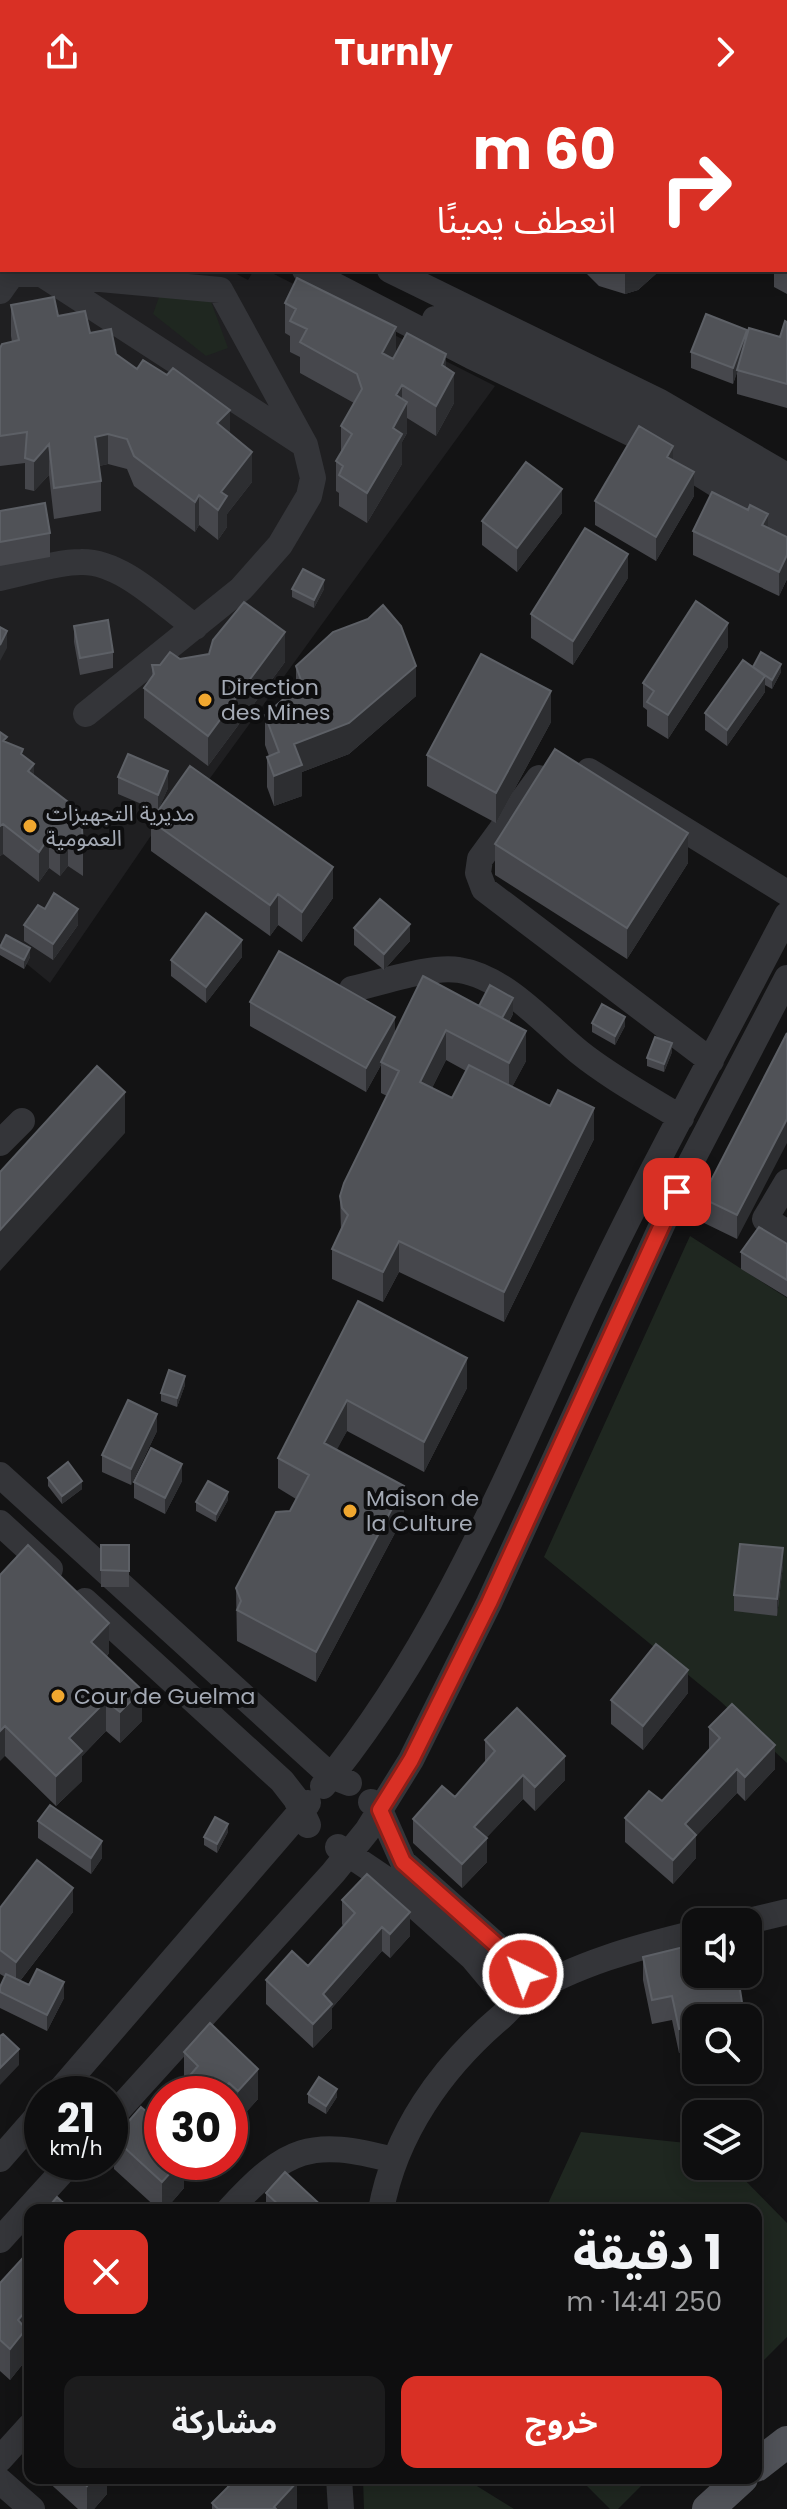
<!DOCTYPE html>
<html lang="ar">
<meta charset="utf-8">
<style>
:root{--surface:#0e0e0f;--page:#1c1c1d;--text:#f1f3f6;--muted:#9b9c9e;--line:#2e2e2f;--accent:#d93025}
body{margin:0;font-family:Poppins,"Noto Sans Arabic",sans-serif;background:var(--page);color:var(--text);direction:rtl;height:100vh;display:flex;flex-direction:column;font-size:30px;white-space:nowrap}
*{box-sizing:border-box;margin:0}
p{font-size:26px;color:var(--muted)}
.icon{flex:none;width:44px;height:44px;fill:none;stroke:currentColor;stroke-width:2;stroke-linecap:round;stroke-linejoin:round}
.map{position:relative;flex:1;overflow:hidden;direction:ltr}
.side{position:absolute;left:24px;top:2100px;width:738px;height:280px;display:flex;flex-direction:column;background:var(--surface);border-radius:16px;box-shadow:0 4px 20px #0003,0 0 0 2px var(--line);direction:rtl}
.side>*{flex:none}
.banner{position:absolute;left:0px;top:0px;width:788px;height:168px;box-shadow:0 4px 20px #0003,0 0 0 2px var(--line);direction:rtl;background:#d93025;color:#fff;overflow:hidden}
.buttons{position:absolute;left:682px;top:1804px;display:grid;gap:16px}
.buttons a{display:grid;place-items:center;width:80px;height:80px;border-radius:16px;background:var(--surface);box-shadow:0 4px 20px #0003,0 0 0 2px var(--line);font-size:40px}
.speed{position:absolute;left:24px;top:1972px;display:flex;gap:16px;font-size:40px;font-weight:700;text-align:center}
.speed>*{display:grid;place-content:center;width:104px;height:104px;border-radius:50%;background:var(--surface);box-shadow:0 4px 20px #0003,0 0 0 2px var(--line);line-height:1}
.speed small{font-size:20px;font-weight:400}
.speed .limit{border:12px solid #d22;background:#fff;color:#111}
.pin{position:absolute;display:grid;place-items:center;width:68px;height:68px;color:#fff;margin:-34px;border-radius:16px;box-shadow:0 4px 12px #0006}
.me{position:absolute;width:88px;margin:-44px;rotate:318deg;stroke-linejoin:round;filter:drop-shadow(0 0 6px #0008)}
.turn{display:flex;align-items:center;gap:28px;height:168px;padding:0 40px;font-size:36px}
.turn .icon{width:104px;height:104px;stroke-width:2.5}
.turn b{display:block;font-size:56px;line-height:68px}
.round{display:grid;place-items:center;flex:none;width:84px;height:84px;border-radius:16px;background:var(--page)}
.headline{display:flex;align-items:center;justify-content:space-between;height:136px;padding:0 40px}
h1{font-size:48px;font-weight:700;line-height:60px}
.action{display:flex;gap:16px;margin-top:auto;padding:16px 40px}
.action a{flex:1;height:92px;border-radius:16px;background:var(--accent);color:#fff;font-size:32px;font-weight:700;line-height:92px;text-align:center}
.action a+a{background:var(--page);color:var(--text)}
header{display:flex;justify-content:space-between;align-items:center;height:104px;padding:0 40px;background:var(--accent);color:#fff;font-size:36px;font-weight:700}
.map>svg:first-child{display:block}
.built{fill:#1f1f21}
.green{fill:#1f2720}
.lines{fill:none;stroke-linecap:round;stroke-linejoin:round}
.minor{stroke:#343539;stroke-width:26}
.major{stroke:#505258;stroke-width:32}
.wall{fill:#46474c;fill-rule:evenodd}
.shaded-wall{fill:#2d2e31}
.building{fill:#505257;stroke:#5d6066;stroke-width:2}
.route-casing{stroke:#8d1f18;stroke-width:20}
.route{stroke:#d93025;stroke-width:14}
.poi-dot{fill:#f0a72f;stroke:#0e0e0f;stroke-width:3}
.labels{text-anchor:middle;stroke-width:8;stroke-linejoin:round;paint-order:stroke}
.poi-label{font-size:22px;fill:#a4aab5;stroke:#0e0e0f;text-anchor:start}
</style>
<header><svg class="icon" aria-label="forward" viewBox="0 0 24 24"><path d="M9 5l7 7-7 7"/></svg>Turnly<svg class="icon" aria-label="share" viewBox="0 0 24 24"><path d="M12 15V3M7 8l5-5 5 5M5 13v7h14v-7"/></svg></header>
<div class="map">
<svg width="787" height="2405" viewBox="0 0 787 2405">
<rect width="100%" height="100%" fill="#131314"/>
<path class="built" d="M0,20L2,166H229L248,176L254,166H266L495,282L208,677L194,669L50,879L0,838Z"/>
<path class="green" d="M209,192L228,244L206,252L153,210L159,193Z
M690,1132L787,1194V1659L720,1597L544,1453Z
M581,2028L696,2040V2062H731L787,2119V2233L756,2264V2106H545Z
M363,2374H464L514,2405H364Z
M579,2374H649L618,2405H610Z"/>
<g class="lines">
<path class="minor" d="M67,0L69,2
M90,2L91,0
M305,166L471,252L645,336L787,424
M390,166L660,298L787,372
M35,169L220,186L305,341L313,374L309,392L280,441L241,485L86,610
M0,187L12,170H42L302,339
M435,215L647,314L700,342L787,398
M0,474C26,469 55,458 81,458C122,457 163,500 195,523
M589,667L787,789
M539,674L480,755L478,769L484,785L711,957
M352,885C381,879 431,861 459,866C505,873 545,920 579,948C610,973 647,993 681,1014
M0,1039L22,1017
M787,1078L765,1115L787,1129
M0,1371L331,1672L349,1679
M0,1419L50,1465
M85,1497L282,1677L296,1695L308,1721
M323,1682C439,1542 511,1363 587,1199C649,1068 720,940 787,811
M338,1743L384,1774L472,1853L498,1884L522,1892L523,1870L512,1855L403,1758L380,1706L371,1698
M745,1818L787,1808
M57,1990L308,1699
M110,2015L333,1769L367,1727L411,1656L489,1499L689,1062L787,874
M0,2055L42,2007
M229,2106C287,2043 310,2034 393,2056
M381,2106C395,2029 442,1963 501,1913C509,1906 515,1897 524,1892C575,1860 638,1843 696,1829
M0,2136L71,2058
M0,2355L30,2322
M339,2374L341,2405
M0,2377L32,2405"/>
<path class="major" d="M756,2362L787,2338
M708,2405L742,2374"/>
</g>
<path class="wall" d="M122,0H164V2H126Z
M278,0H410V2H278Z
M2,32V84L0,83V33Z
M787,135V190L774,183V166H786Z
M586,166H657V169L638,186L625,190L599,182L587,170Z
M285,199L396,250L446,264L454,299L436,332L407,314V329L402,338V360L367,419L339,402V389L336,387V357L341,348V322L354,299L300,269V253L290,248V232L285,229Z
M11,201L58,212L90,229L116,250L230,329L252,378L227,410V423L218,436L199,421L195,428L134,382L127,365L108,360L99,362L101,377V407L54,415L49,371L34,387L25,385V359L0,362V244L12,238L11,232Z
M787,218V304L737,290V268L733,280L691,264V248L747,231L780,233Z
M694,392L656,457L595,421V397Z
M0,407L50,429V453L0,462Z
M562,409L517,468L482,441V417Z
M768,423L787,433V475L779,492L693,451V427Z
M628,474L573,561L531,534V510Z
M292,485H324L314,504L292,493Z
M74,522L113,548V564L80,571L74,538Z
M728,543L668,635L647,622V606L643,603V579Z
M180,555L285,558L208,662L144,614V584L152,573V561H160Z
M296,562L416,592L349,650L302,668V692L274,702L267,683V653L269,652L265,641V611L296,585Z
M753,563L781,568L772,585L765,581V588L727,642L705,626V609Z
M551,618L496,719L427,682V651Z
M7,638L23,652L34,671L83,741V772L68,762L60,772L49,764L39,778L3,750L0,752Z
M118,673L168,684L159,704L333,794L302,838L278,821L270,832L151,747V717L158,707L118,690Z
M495,740L688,759L627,855L495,771Z
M24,821H78L53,856L24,837Z
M354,824L410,837L384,866L354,841Z
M0,842L30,853L24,865L0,851Z
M242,853L206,899L171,872V856Z
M250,898L395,931L479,902L513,910L509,918L526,957L512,983L594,1035L504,1218L399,1168L383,1198L332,1175V1145L341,1127L340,1092L387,992L381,989V961L366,988L250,922ZM446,956L466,967L452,994L432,984Z
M592,919L625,922L615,941L592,928Z
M787,929L737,1135L702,1118V1094Z
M672,948L664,968L647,962V954Z
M787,1140V1193L741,1165V1148Z
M358,1197L467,1284L424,1368L347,1327L336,1346L404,1412L316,1578L237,1537L236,1484L290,1407L296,1395L278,1384V1354Z
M185,1281L177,1303L161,1297V1289Z
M157,1327L131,1381L102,1368V1351Z
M48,1374L82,1385L62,1400L48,1382Z
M182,1377L165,1410L134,1394V1378Z
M228,1396L216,1418L196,1407V1398Z
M101,1441H129V1483H101Z
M783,1461L777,1512L734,1507V1491Z
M0,1471L109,1549L107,1552L142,1617L120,1639L106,1627L82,1652V1677L56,1702L5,1652Z
M688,1589L643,1646L611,1620V1596Z
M709,1623L775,1665L745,1697L737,1689L696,1732V1754L673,1780L625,1738V1714L662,1697L709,1645Z
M485,1636L565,1676L535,1707L523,1695L486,1734L487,1758L462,1784L413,1739V1715L455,1693L485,1658Z
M38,1717L102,1754L91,1770L38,1734Z
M228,1728L217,1749L204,1741V1733Z
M342,1796L410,1832L390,1854L382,1847L332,1904V1924L313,1944L266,1900V1876L308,1862L343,1822L342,1820Z
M0,1804L73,1808L20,1877L64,1894L47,1927L0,1904V1883L5,1873L0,1870Z
M643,1853L717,1878L744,1914L679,1949L672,1916L652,1920L643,1876Z
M184,1948L258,1995L238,2017L230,2010V1990H174L184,1978Z
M308,1990L337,1993L326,2010L308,1999Z
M153,2013L184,2058V2084L165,2106H159L114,2065V2034Z
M266,2089L326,2106H266Z
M30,2123V2233L26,2237V2256L10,2276L0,2267V2179L28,2148V2125Z
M44,2374H109L107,2376V2390L94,2405H78Z
M227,2374H293L297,2405H212V2399L227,2384Z"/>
<path class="shaded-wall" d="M625,166H657V169L638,186L625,190Z
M396,223V253L382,279V249Z
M747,226V242L733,280V264Z
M446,250V281L454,269V299L436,332V302L442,261Z
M402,281V307L407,298V329L402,338V360L367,419V389L393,324L396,291Z
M230,306V336L217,319Z
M108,330V360L95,363V333Z
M49,340V371L34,387V357Z
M673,342V366L667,353Z
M252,348V378L227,410V423L218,436V406L221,388Z
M694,368V392L656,457V433Z
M562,385V409L517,468V444Z
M199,391V421L195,428V398Z
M768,410V433L762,421Z
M628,450V474L573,561V537Z
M787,451V475L779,492V468Z
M324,476V485L314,504V496Z
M728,519V543L668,635V611Z
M7,527V544L0,557V541Z
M285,528V558L208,662V632Z
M781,560V568L772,585V576Z
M416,562V592L349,650L302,668V692L274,702V672L294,640Z
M765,572V588L727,642V626Z
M551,587V618L496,719V689Z
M34,660V691L28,667Z
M168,667V684L158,707V691Z
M3,720V750L0,752V722Z
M688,729V759L627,855V824Z
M68,732V762L60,772V741Z
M49,733V764L39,778V748Z
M333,763V794L302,838V808Z
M278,790V821L270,832V801Z
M78,805V821L53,856V840Z
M410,820V837L384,866V850Z
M242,836V853L206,899V883Z
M30,844V853L24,865V856Z
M513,894V910L500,933V917Z
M395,913V937L381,958V961L366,988V964Z
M625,913V922L615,941V932Z
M446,926V956L420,1008V978Z
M526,927V957L509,989V959Z
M672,939V948L664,968V960Z
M125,988V1029L0,1167V1126Z
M594,1004V1035L504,1218V1188Z
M787,1015V1039L737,1135V1111Z
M399,1137V1168L383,1198V1168Z
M467,1254V1284L424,1368V1338Z
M185,1272V1281L177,1303V1294Z
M347,1296V1327L324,1370V1339Z
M157,1310V1327L131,1381V1365Z
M182,1360V1377L165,1410V1394Z
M82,1377V1385L62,1400V1392Z
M404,1382V1412L316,1578V1548Z
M228,1388V1396L216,1418V1410Z
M783,1444V1461L777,1512V1495Z
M109,1519V1549L91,1568V1538Z
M688,1566V1589L643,1646V1622Z
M142,1586V1617L120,1639V1608Z
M106,1597V1627L82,1652V1677L56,1702V1672L69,1634Z
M5,1622V1652L0,1657V1627Z
M775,1641V1665L745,1697V1673Z
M565,1652V1676L535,1707V1683Z
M737,1665V1689L696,1732V1754L673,1780V1756L685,1720Z
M523,1671V1695L474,1747V1723Z
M228,1720V1728L217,1749V1740Z
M487,1734V1758L462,1784V1760Z
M102,1737V1754L91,1770V1754Z
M73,1784V1808L16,1882V1858Z
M410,1808V1832L390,1854V1830Z
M382,1823V1847L332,1904V1924L313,1944V1920L323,1890Z
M64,1878V1894L47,1927V1911Z
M696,1921V1945L679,1949V1925Z
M19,1945V1961L0,1981V1964Z
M258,1965V1995L238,2017V1987Z
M229,1979V1990H219Z
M337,1985V1993L326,2010V2002Z
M172,2058H184V2084L165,2106H162V2078Z
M30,2202V2233L26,2237V2256L10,2276V2245L18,2216Z
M94,2374H109L107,2376V2390L94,2405H87V2382Z
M297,2378V2405H274V2403Z"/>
<path class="building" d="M218,0H257L260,1L217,2Z
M287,0H332L331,2H292Z
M335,0H408L407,2H333Z
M2,32V60L0,59V33Z
M787,135V166H786Z
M297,174L396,223L382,249L393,255L407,229L446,250L442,261L454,269L436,302L402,281L396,291L407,298L393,324L402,330L367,389L339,371L343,362L336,357L352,330L341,322L362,285L357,270L300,238L307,225L290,217L296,205L285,199Z
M54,193L58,212L85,207L90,229L111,225L116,250L137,265L143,256L167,271L173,264L230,306L217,319L252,348L221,388L227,392L218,406L199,391L195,398L134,352L127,335L108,330L95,333L101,377L54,384L49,340L34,357L25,354L27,328L0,332V244L2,240L19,236L11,201Z
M706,210L747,226L733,264L691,248Z
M785,217L787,218V280L737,266L749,224L780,233Z
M639,322L673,342L667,353L694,368L656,433L595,397Z
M526,358L562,385L517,444L482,417Z
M712,388L748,406L750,401L768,410L762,421L787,433V451L779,468L693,427Z
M45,399L50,429L0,438V407Z
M585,424L628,450L573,537L531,510Z
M303,465L324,476L314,496L292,485Z
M696,497L728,519L668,611L647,598L654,587L643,579Z
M244,498L285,528L208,632L144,584L154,570L152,561H160L170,548L180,555L209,550L213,536Z
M383,501L401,522L416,562L349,619L294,640L302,661L274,672L267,653L279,648L265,611L302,579L296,562L333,528L368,515Z
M108,516L113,548L80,554L74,522Z
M0,523L7,527L0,541Z
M761,548L781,560L772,576L753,563Z
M481,550L551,587L496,689L427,651Z
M743,556L765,572L727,626L705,609Z
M0,628L7,633L3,637L23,645L21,650L34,660L28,667L68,698L82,725L83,741L68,732L60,741L49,733L39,748L3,720L0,722Z
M555,645L688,729L627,824L495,740Z
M128,650L168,667L158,691L118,673Z
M190,662L333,763L302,808L278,790L270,801L151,717Z
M54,789L78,805L53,840L24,821L38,801L45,805Z
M380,795L410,820L384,850L354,824Z
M206,809L242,836L206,883L171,856Z
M6,831L30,844L24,856L0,843Z
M279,847L395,913L366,964L250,898Z
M423,872L526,927L509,959L446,926L420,978L452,994L469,961L550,1002L558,986L594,1004L504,1188L399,1137L383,1168L332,1145L348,1111L342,1104L340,1092L344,1079L399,967L381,958Z
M490,881L513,894L502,914L479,902Z
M602,900L625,913L615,932L592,919Z
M787,929V1015L737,1111L702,1094Z
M655,933L672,939L664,960L647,954Z
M97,962L125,988L0,1126V1068Z
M759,1123L787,1140V1176L741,1148Z
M358,1197L467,1254L424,1338L347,1296L324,1339L404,1382L316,1548L237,1506L241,1497L236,1484L276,1408L290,1407L309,1371L278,1354Z
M169,1266L185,1272L177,1294L161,1289Z
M128,1296L157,1310L131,1365L102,1351Z
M151,1344L182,1360L165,1394L134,1378Z
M68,1358L82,1377L62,1392L48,1374Z
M208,1377L228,1388L216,1410L196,1398Z
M740,1440L783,1444L777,1495L734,1491Z
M28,1441L109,1519L91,1538L142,1586L120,1608L106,1597L69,1634L82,1647L56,1672L5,1622L0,1627V1471Z
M101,1441H129V1467L101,1466Z
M656,1540L688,1566L643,1622L611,1596Z
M732,1600L775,1641L745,1673L737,1665L685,1720L696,1731L673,1756L625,1714L649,1687L662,1697L720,1634L709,1623Z
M517,1604L565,1652L535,1683L523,1671L474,1723L487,1734L462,1760L413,1715L442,1682L455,1693L495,1647L485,1636Z
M50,1701L102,1737L91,1754L38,1717Z
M215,1713L228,1720L217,1740L204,1733Z
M37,1756L73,1784L16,1858L0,1846V1804Z
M367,1770L410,1808L390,1830L382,1823L323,1890L332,1900L313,1920L266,1876L292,1847L308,1862L355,1809L342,1796Z
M696,1840V1870H715L717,1878L738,1873L744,1911L730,1914H696V1921L679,1925L672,1892L652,1896L643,1853Z
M37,1865L64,1878L47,1911L0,1888V1883L6,1870L29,1881Z
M210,1919L258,1965L238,1987L229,1979L219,1990H174L198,1962L184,1948Z
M3,1930L19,1945L0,1964V1932Z
M319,1973L337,1985L326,2002L308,1990Z
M141,2003L153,2013L162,2003V2058H180L162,2078L114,2034Z
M285,2068L326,2106H282L283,2105L266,2089Z
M57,2093L71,2106H46Z
M30,2146V2202L18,2216L26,2225L10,2245L0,2236V2179Z
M77,2374H94L87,2382Z
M237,2374H293L297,2378L274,2403L276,2405H218L212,2399Z"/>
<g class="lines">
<g class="route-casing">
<path id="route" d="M523,1870L512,1855L403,1758L380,1706L411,1656L489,1499L677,1088"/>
</g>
<use href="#route" class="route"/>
</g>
<g class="poi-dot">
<circle cx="205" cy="596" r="8"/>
<circle cx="30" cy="722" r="8"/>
<circle cx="350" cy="1407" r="8"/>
<circle cx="58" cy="1592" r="8"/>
</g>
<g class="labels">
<g class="poi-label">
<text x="221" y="591">Direction<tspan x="221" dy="25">des Mines</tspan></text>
<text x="46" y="717">مديرية التجهيزات<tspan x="46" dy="25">العمومية</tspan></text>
<text x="366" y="1402">Maison de<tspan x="366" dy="25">la Culture</tspan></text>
<text x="74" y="1600">Cour de Guelma</text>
</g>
</g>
</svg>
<div class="buttons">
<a><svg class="icon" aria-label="sound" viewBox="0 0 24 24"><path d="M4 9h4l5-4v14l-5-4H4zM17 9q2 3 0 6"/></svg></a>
<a><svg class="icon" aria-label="search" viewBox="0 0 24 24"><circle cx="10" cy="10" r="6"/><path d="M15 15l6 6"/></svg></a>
<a><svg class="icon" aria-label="layers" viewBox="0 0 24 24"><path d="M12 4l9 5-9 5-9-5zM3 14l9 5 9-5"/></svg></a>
</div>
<div class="speed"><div>21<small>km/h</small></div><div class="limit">30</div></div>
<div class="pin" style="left:677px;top:1088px;background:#d93025"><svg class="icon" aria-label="arrive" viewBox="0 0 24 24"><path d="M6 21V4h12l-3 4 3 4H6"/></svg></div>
<svg class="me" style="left:523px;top:1870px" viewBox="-20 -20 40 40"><circle r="17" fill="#d93025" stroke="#fff" stroke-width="3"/><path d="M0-11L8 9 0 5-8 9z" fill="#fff"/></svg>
<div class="banner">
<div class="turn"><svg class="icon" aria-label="right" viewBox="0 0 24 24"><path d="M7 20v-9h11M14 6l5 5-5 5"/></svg><div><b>60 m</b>انعطف يمينًا</div></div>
</div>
<section class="side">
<div class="headline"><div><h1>1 دقيقة</h1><p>250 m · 14:41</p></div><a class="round" style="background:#d93025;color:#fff"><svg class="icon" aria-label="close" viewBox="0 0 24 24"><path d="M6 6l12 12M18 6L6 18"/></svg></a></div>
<div class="action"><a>خروج</a><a>مشاركة</a></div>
</section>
</div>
